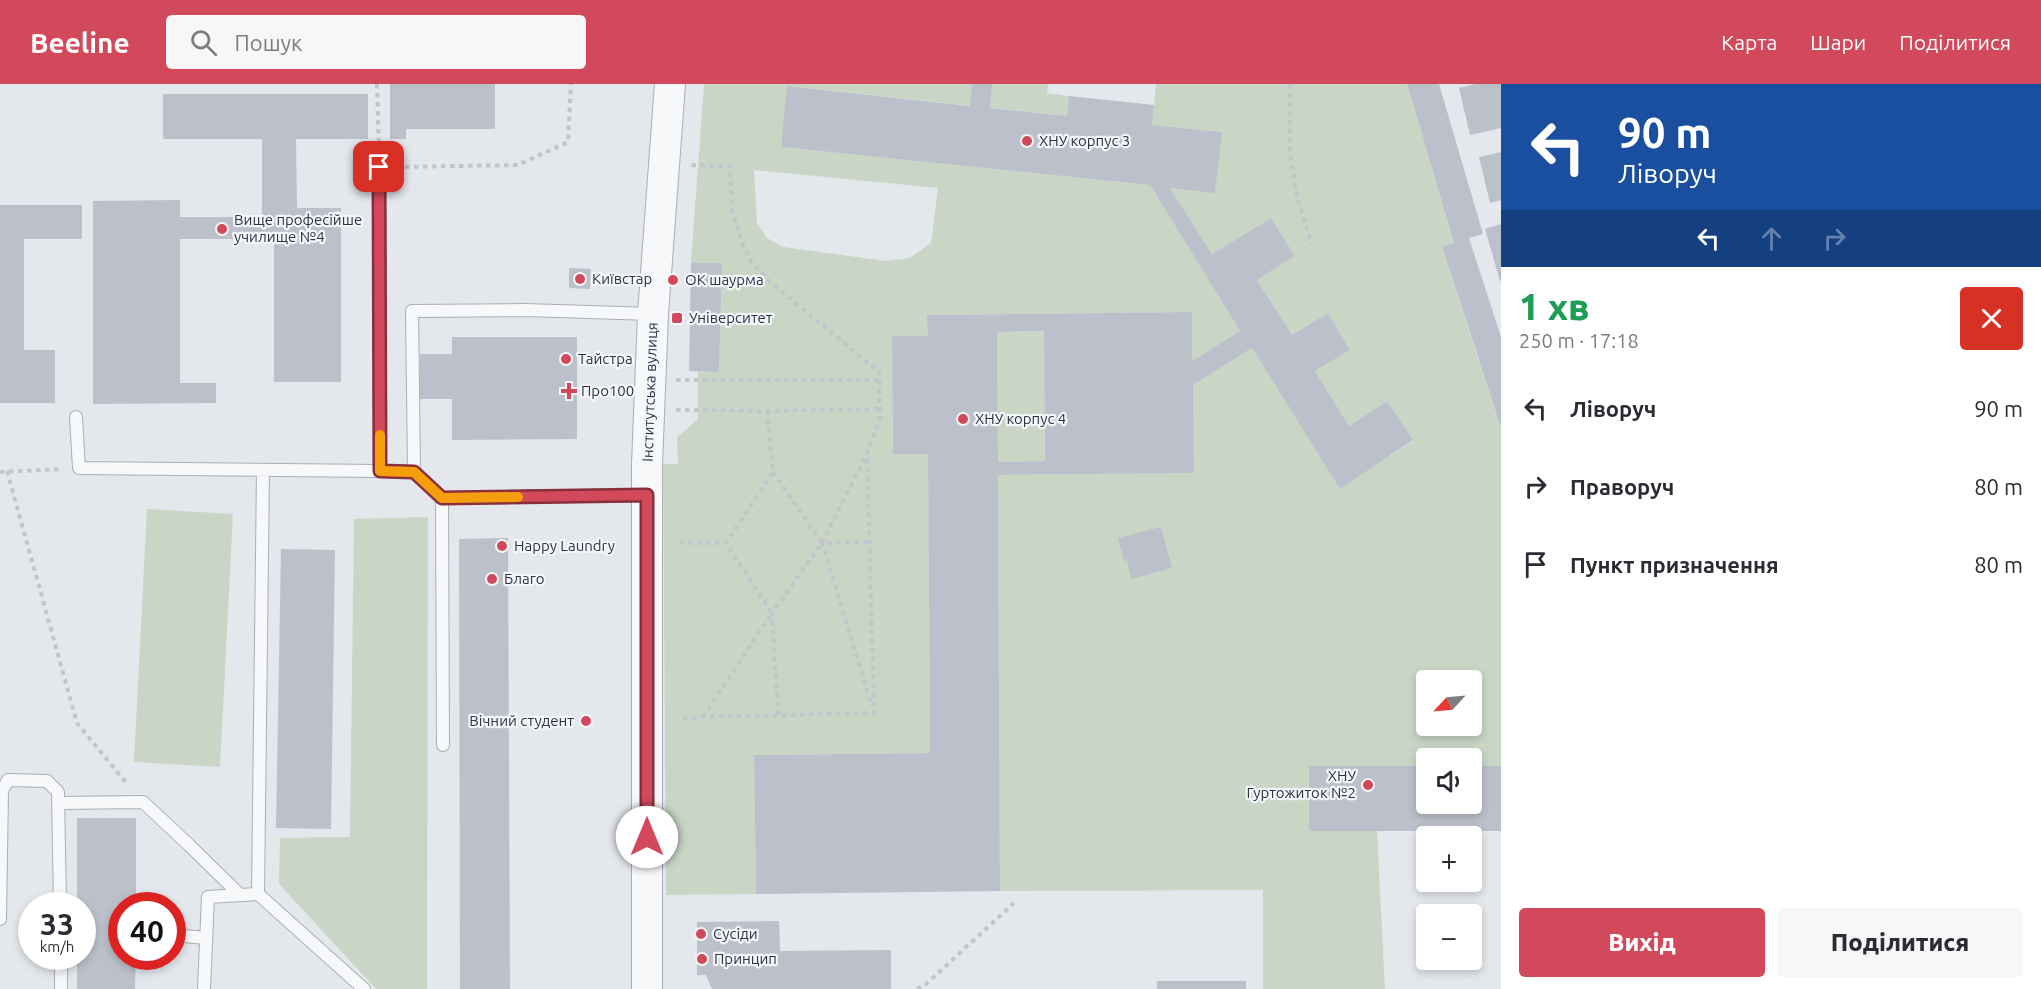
<!DOCTYPE html>
<html lang="uk">
<meta charset="utf-8">
<style>
:root{--surface:#fff;--page:#f7f7f7;--text:#2b2b33;--muted:#7c7c81;--accent:#d1495b}
body{margin:0;font-family:Ubuntu,sans-serif;background:var(--page);color:var(--text);height:100vh;display:flex;flex-direction:column;font-size:22px;white-space:nowrap}
*{box-sizing:border-box;margin:0}
p{font-size:20px;color:var(--muted)}
.icon{flex:none;width:33px;height:33px;fill:none;stroke:currentColor;stroke-width:2;stroke-linecap:round;stroke-linejoin:round}
.map{position:relative;flex:1;overflow:hidden}
.details{display:flex;flex-direction:column;background:var(--surface);width:540px}
.details>*{flex:none}
.guide{background:#1a4fa0;color:#fff;overflow:hidden}
.needle{width:39px;rotate:244deg}
.buttons{position:absolute;left:1416px;top:586px;display:grid;gap:12px}
.buttons a{display:grid;place-items:center;width:66px;height:66px;border-radius:6px;background:var(--surface);box-shadow:0 3px 9px #0003;font-size:30px}
.speed{position:absolute;left:18px;top:808px;display:flex;gap:12px;font-size:30px;font-weight:700;text-align:center}
.speed>*{display:grid;place-content:center;width:78px;height:78px;border-radius:50%;background:var(--surface);box-shadow:0 3px 9px #0003;line-height:1}
.speed small{font-size:15px;font-weight:400}
.speed .limit{border:9px solid #d22;background:#fff;color:#111}
.pin{position:absolute;display:grid;place-items:center;width:51px;height:51px;color:#fff;margin:-26px;border-radius:12px;box-shadow:0 3px 9px #0006}
.me{position:absolute;width:66px;margin:-33px;rotate:0deg;stroke-linejoin:round;filter:drop-shadow(0 0 4px #0008)}
.turn{display:flex;align-items:center;gap:21px;height:126px;padding:0 18px;font-size:27px}
.turn .icon{width:78px;height:78px;stroke-width:2.5}
.turn b{display:block;font-size:42px;line-height:51px}
.lanes{display:flex;align-items:center;height:57px;padding:0 18px;background:#0003;justify-content:center;gap:30px;direction:ltr}
.lanes .off{opacity:.35}
.round{display:grid;place-items:center;flex:none;width:63px;height:63px;border-radius:6px;background:var(--page)}
.headline{display:flex;align-items:center;justify-content:space-between;height:102px;padding:0 18px}
h1{font-size:36px;font-weight:800;line-height:45px;color:#1e9e55}
.cta{display:flex;gap:12px;margin-top:auto;padding:12px 18px}
.cta a{flex:1;height:69px;border-radius:6px;background:var(--accent);color:#fff;font-size:24px;font-weight:800;line-height:69px;text-align:center}
.cta a+a{background:var(--page);color:var(--text)}
ul{padding:0;list-style:none}
li{display:flex;align-items:center;gap:18px;height:78px;padding:0 18px}
li div{flex:1}
li b{display:block;font-size:22px}
li em{font-style:normal}
header{display:flex;align-items:center;gap:36px;box-sizing:border-box;height:84px;padding:0 30px;background:var(--accent);color:#fff}
header strong{font-size:28px}
nav{display:flex;gap:33px;margin-inline-start:auto;font-size:21px}
.search{width:420px;height:54px;background:var(--page);display:flex;align-items:center;gap:15px;box-sizing:border-box;padding:0 21px;border-radius:6px;color:var(--muted);font-size:22px}
main{display:flex;flex:1;min-height:0}
.map>svg:first-child{display:block}
.green{fill:#c9d6c5;fill-rule:evenodd}
.building{fill:#bbc0ca;fill-rule:evenodd}
.lines{fill:none;stroke-linecap:round;stroke-linejoin:round}
.service-casing{stroke:#a9aeb7;stroke-width:14}
.tertiary-casing{stroke:#a9aeb7;stroke-width:32}
.path{stroke:#c2c5cb;stroke-width:4;stroke-dasharray:4.5 4.5;stroke-linecap:butt}
.service{stroke:#f7f8fa;stroke-width:12}
.tertiary{stroke:#f7f8fa;stroke-width:30}
.route-casing{stroke:#882f3b;stroke-width:15}
.route{stroke:#d1495b;stroke-width:10}
.slow{stroke:#f59e0b;stroke-width:10}
.poi-dot{fill:#d1495b;stroke:#f4f6f9;stroke-width:2}
.labels{text-anchor:middle;stroke-width:4.5;stroke-linejoin:round;paint-order:stroke}
.poi-label{font-size:15px;fill:#2b3445;stroke:#f4f6f9;text-anchor:start}
.street-label{font-size:15px;fill:#2b3445;stroke:#f4f6f9}
</style>
<header>
<strong>Beeline</strong>
<div class="search"><svg class="icon" aria-label="search" viewBox="0 0 24 24"><circle cx="10" cy="10" r="6"/><path d="M15 15l6 6"/></svg>Пошук</div>
<nav><a>Карта</a><a>Шари</a><a>Поділитися</a></nav>
</header>
<main>
<div class="map">
<svg width="1501" height="905" viewBox="0 0 1501 905">
<rect width="100%" height="100%" fill="#e4e7ec"/>
<path class="green" d="M704,0H1048L1047,9L1069,12L1067,32L788,2L781,63L1150,101L1240,247L1192,277V228L928,231V252H892L893,370H928L930,669L754,671L756,810L666,811L663,380H678L677,353L698,335V288L719,287L722,180L691,179ZM754,86L938,104L931,159L910,174L886,177L783,163L767,154L757,139Z
M1156,0H1407L1454,159L1442,163L1479,278L1501,271V682H1472V675H1426V682L1309,683V747H1377L1385,905H1263V806L1000,807L998,391L1194,389L1193,301L1252,264L1340,404L1413,357L1387,317L1349,342L1315,287L1350,266L1328,229L1292,251L1257,196L1295,172L1271,134L1212,170L1170,104L1215,108L1221,48L1152,41ZM1426,597H1472V642H1426Z
M1044,247L1045,377L998,378L997,248Z
M147,425L233,430L220,683L134,678Z
M428,433L427,905H376L279,800L280,754L350,753L354,435Z"/>
<path class="building" d="M390,0H495V45H406V55H390Z
M972,0H992L990,24L1067,32L1069,12L1154,21L1152,41L1222,48L1215,109L1170,104L1212,170L1271,134L1295,172L1257,196L1292,251L1328,229L1350,266L1315,287L1349,342L1387,317L1413,356L1340,405L1252,264L1193,301L1194,389L998,391L1000,807L756,810L754,671L930,669L928,370H893L892,252H928L927,231L1192,228V277L1240,247L1150,101L781,63L787,2L970,22ZM1044,247L1045,377L998,378L997,248Z
M1407,0H1439L1483,150L1469,154L1501,253V343L1442,163L1454,159Z
M1475,0H1501V44L1470,51L1459,4Z
M163,10H368V55H296L297,124H341V298H274V155H180V299H216V319L93,320V117L180,116V133H262V55H163Z
M1501,68V116L1490,119L1479,73Z
M0,121H82V155H24V266H55V319H0Z
M1501,140V197H1500L1485,145Z
M691,179H722L719,288L689,287Z
M569,184L591,185L590,205L569,204Z
M452,253H577V355L452,356V315H420V270H452Z
M1161,443L1172,484L1131,495L1127,476L1124,477L1118,454Z
M508,454L510,905H460L459,455Z
M281,465L335,466L331,745L276,744Z
M1309,682H1426V720H1472V682H1501V747H1309Z
M77,734H136V822H122V873H136L135,905H77V873H82V822H77Z
M779,837L780,867L891,866V905H712L706,891H697V838Z
M1157,897H1246V905H1157Z"/>
<g class="lines">
<g class="service-casing">
<path id="service" d="M379,83L380,387L414,388L442,414L646,411
M76,333L79,384L380,387
M263,386L258,810L364,905
M414,388L412,227L525,226L652,230
M442,414L443,661
M59,719L143,718L189,761L240,811
M0,835L2,707L8,696L47,697L58,708L60,822
M172,851L206,854
M61,873V905
M204,905L208,813L258,810"/>
</g>
<g class="tertiary-casing">
<path id="tertiary" d="M647,905V380L653,230L670,0"/>
</g>
<path class="path" d="M377,0L379,68
M1290,0V68L1298,116L1312,161
M396,83L518,81L568,58L571,0
M676,296H879
M676,326L767,327L879,325
M7,387L77,639L128,701
M0,388L63,385
M773,388L822,459L772,529L778,631
M868,458L822,459L872,623
M679,459H726
M822,459L867,370
M703,633L772,529L726,459L773,388L767,327
M683,635L703,633L874,629L867,369L880,335L879,288L769,197L752,179L742,159L732,125L730,82L691,81
M917,905L925,901L1014,819"/>
<use href="#service" class="service"/>
<use href="#tertiary" class="tertiary"/>
</g>
<g class="lines">
<g class="route-casing">
<path id="route" d="M379,83L380,387L414,388L442,414L647,411V753"/>
</g>
<use href="#route" class="route"/>
<path class="slow" d="M380,351V387L414,388L442,414L518,413"/>
</g>
<g class="poi-dot">
<circle cx="1027" cy="57" r="6"/>
<circle cx="222" cy="145" r="6"/>
<circle cx="580" cy="195" r="6"/>
<circle cx="673" cy="196" r="6"/>
<rect x="671" y="228" width="12" height="12" rx="3"/>
<circle cx="566" cy="275" r="6"/>
<path d="M566 298h6v6h6v6h-6v6h-6v-6h-6v-6h6z"/>
<circle cx="963" cy="335" r="6"/>
<circle cx="502" cy="462" r="6"/>
<circle cx="492" cy="495" r="6"/>
<circle cx="586" cy="637" r="6"/>
<circle cx="1368" cy="701" r="6"/>
<circle cx="701" cy="850" r="6"/>
<circle cx="702" cy="875" r="6"/>
</g>
<g class="labels">
<g class="poi-label">
<text x="1039" y="62">ХНУ корпус 3</text>
<text x="234" y="141">Вище професійше<tspan x="234" dy="17">училище №4</tspan></text>
<text x="592" y="200">Київстар</text>
<text x="685" y="201">ОК шаурма</text>
<text x="689" y="239">Університет</text>
<text x="578" y="280">Тайстра</text>
<text x="581" y="312">Про100</text>
<text x="975" y="340">ХНУ корпус 4</text>
<text x="514" y="467">Happy Laundry</text>
<text x="504" y="500">Благо</text>
<text x="574" y="642" text-anchor="end">Вічний студент</text>
<text x="1356" y="697" text-anchor="end">ХНУ<tspan x="1356" dy="17">Гуртожиток №2</tspan></text>
<text x="713" y="855">Сусіди</text>
<text x="714" y="880">Принцип</text>
</g>
<g class="street-label">
<text transform="translate(650 308) rotate(-88)" y="5">Інститутська вулиця</text>
</g>
</g>
</svg>
<div class="buttons">
<a><svg class="needle" viewBox="-14 -14 28 28"><path d="M0-13l5 13h-10z" fill="#e53935"/><path d="M0 13l5-13h-10z" fill="#7c7c81"/></svg></a>
<a><svg class="icon" aria-label="sound" viewBox="0 0 24 24"><path d="M4 9h4l5-4v14l-5-4H4zM17 9q2 3 0 6"/></svg></a>
<a>+</a>
<a>−</a>
</div>
<div class="speed"><div>33<small>km/h</small></div><div class="limit">40</div></div>
<div class="pin" style="left:379px;top:83px;background:#d93025"><svg class="icon" aria-label="arrive" viewBox="0 0 24 24"><path d="M6 21V4h12l-3 4 3 4H6"/></svg></div>
<svg class="me" style="left:647px;top:753px" viewBox="-20 -20 40 40"><circle r="19" fill="#fff"/><path d="M0-13L10 11 0 6-10 11z" fill="#d1495b"/></svg>
</div>
<section class="details">
<div class="guide">
<div class="turn"><svg class="icon" aria-label="left" viewBox="0 0 24 24"><path d="M17 20v-9H6M10 6l-5 5 5 5"/></svg><div><b>90 m</b>Ліворуч</div></div>
<div class="lanes"><svg class="icon" aria-label="left" viewBox="0 0 24 24"><path d="M17 20v-9H6M10 6l-5 5 5 5"/></svg><svg class="icon off" aria-label="ahead" viewBox="0 0 24 24"><path d="M12 20V5M6 11l6-6 6 6"/></svg><svg class="icon off" aria-label="right" viewBox="0 0 24 24"><path d="M7 20v-9h11M14 6l5 5-5 5"/></svg></div>
</div>
<div class="headline"><div><h1>1 хв</h1><p>250 m · 17:18</p></div><a class="round" style="background:#d93025;color:#fff"><svg class="icon" aria-label="close" viewBox="0 0 24 24"><path d="M6 6l12 12M18 6L6 18"/></svg></a></div>
<ul>
<li><svg class="icon" aria-label="left" viewBox="0 0 24 24"><path d="M17 20v-9H6M10 6l-5 5 5 5"/></svg><div><b>Ліворуч</b></div><em>90 m</em></li>
<li><svg class="icon" aria-label="right" viewBox="0 0 24 24"><path d="M7 20v-9h11M14 6l5 5-5 5"/></svg><div><b>Праворуч</b></div><em>80 m</em></li>
<li><svg class="icon" aria-label="arrive" viewBox="0 0 24 24"><path d="M6 21V4h12l-3 4 3 4H6"/></svg><div><b>Пункт призначення</b></div><em>80 m</em></li>
</ul>
<div class="cta"><a>Вихід</a><a>Поділитися</a></div>
</section>
</main>
